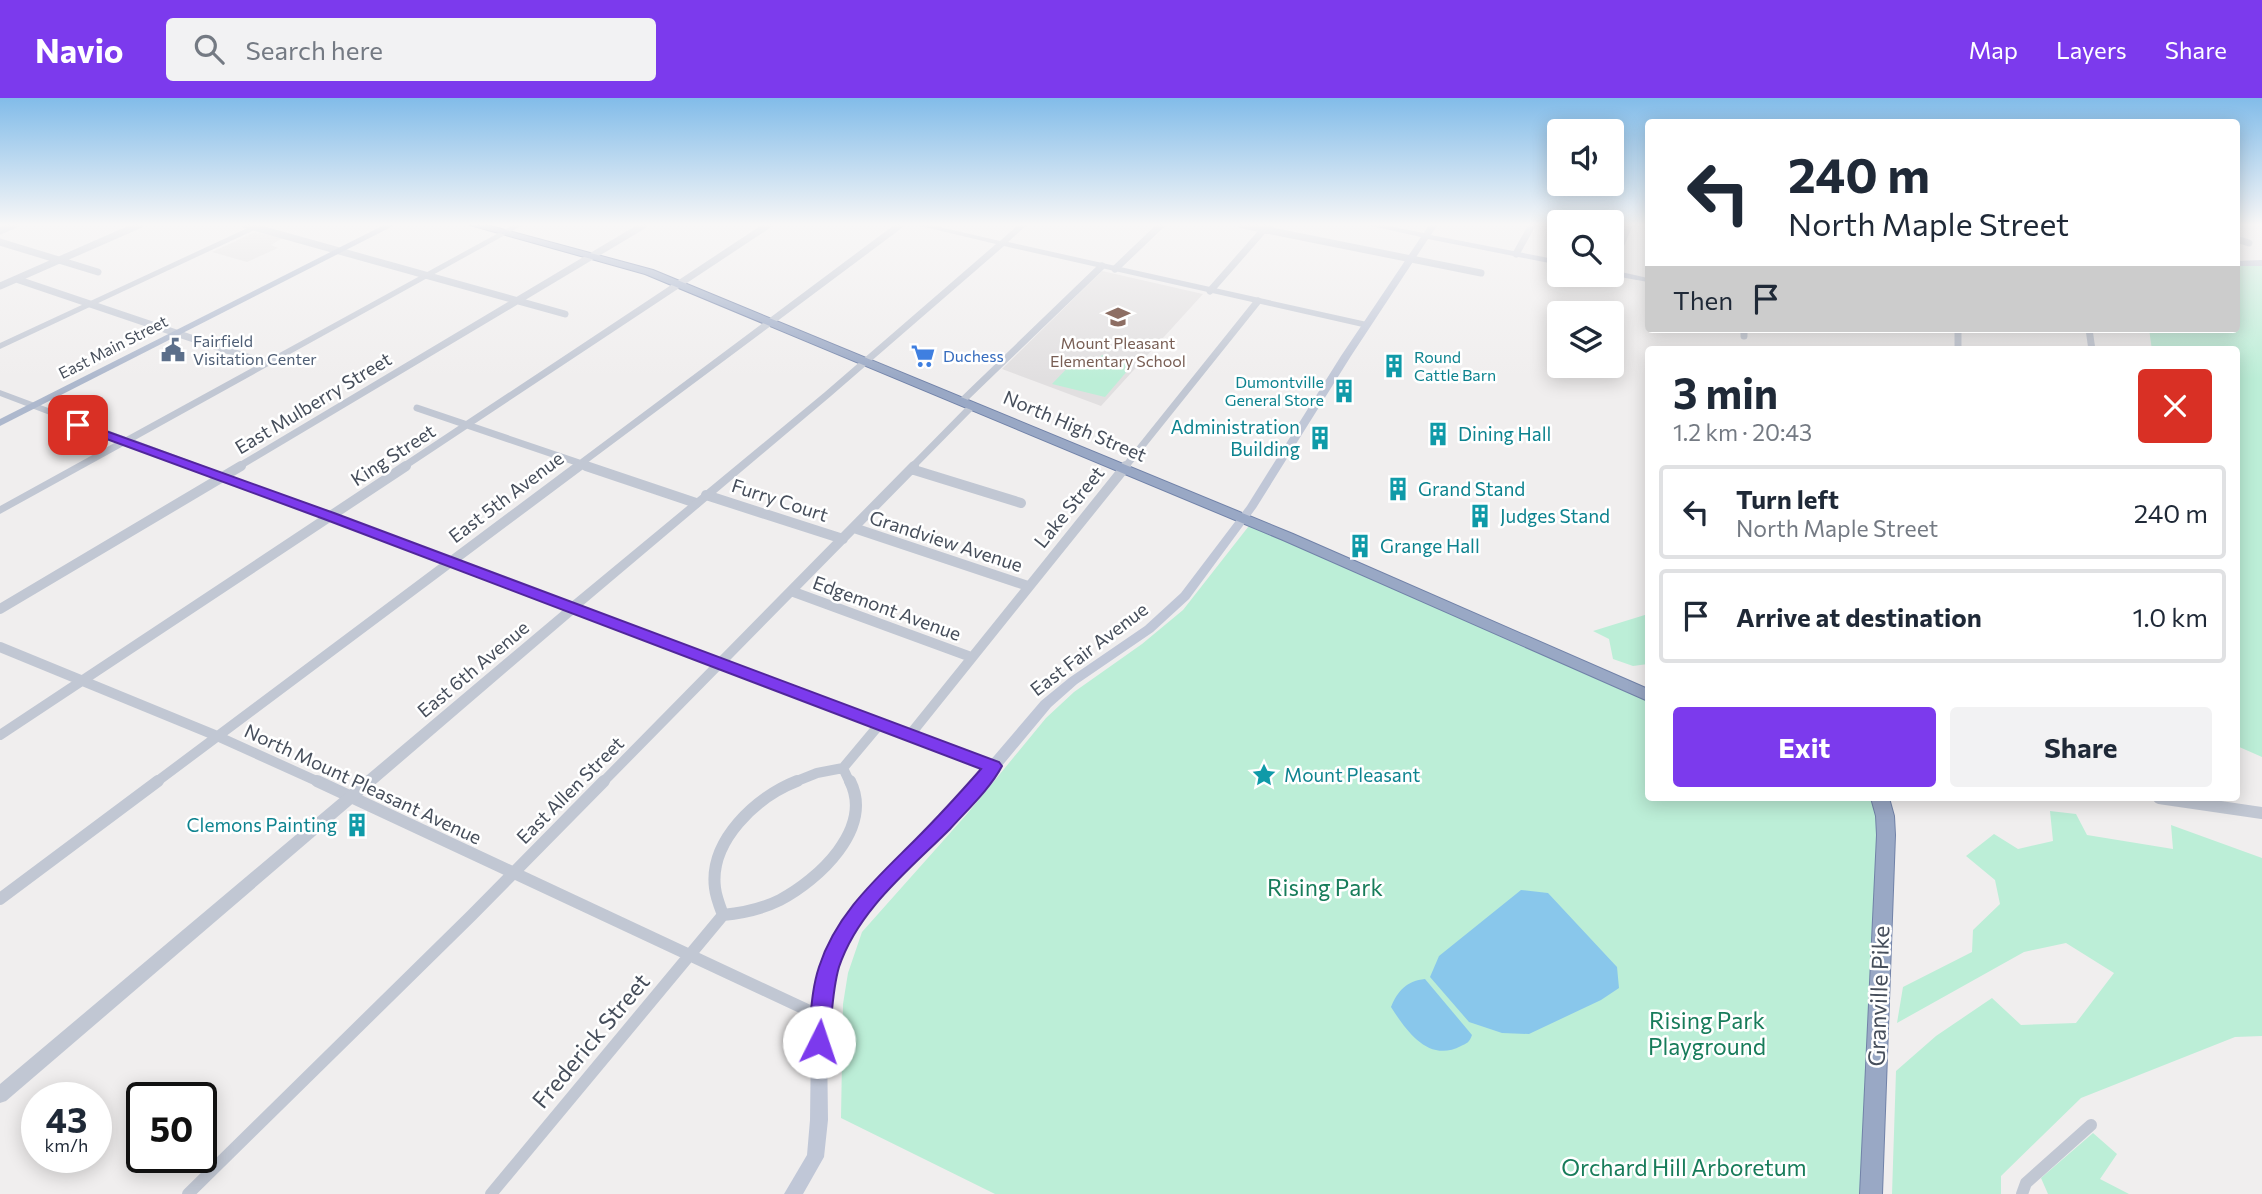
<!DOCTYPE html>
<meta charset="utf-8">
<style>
:root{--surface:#fff;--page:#f2f2f3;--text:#1f2937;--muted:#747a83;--line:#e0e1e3;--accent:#7c3aed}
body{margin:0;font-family:Commissioner,sans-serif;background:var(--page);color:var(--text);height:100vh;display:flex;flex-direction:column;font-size:26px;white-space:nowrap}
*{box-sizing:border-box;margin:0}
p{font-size:23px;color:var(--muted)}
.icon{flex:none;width:38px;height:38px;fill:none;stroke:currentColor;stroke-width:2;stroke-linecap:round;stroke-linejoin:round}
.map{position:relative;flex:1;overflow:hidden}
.side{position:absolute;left:1645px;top:248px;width:595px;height:455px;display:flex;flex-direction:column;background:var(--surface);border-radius:7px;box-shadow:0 4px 18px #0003}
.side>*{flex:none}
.top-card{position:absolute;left:1645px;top:21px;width:595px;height:214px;border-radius:7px;box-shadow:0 4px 18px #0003;background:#fff;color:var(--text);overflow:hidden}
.fabs{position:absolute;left:1547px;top:21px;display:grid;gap:14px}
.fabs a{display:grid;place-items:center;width:77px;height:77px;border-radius:7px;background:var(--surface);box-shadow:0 4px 18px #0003;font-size:35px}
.speed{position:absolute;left:21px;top:984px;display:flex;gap:14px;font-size:35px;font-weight:700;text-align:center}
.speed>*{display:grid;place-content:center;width:91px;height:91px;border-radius:50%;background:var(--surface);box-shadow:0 4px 18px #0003;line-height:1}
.speed small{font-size:18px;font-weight:400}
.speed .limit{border:4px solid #111;border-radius:10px;background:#fff;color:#111}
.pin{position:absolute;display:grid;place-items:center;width:60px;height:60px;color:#fff;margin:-30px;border-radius:14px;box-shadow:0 4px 10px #0006}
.me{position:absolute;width:77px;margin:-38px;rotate:4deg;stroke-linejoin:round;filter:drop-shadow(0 0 5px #0008)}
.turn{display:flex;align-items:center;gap:24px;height:147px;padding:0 28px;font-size:32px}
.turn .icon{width:91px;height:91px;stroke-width:2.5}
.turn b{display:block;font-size:49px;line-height:60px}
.then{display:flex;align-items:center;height:66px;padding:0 28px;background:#0003;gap:14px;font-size:26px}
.round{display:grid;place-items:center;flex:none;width:74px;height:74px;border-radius:7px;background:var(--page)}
.head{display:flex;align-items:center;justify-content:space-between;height:119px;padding:0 28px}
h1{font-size:42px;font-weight:700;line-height:52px}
.action{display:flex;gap:14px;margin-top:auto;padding:14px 28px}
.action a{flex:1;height:80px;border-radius:7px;background:var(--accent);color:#fff;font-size:28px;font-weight:700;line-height:80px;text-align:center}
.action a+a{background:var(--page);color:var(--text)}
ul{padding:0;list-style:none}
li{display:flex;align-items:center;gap:21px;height:94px;margin:0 14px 10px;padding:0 14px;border:4px solid var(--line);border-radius:7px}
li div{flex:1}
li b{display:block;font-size:26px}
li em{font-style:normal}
header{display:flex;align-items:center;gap:42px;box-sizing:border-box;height:98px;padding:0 35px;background:var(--accent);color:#fff}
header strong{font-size:33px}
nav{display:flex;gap:38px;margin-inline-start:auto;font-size:24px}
.search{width:490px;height:63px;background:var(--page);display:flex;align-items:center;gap:18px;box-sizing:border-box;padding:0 24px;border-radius:7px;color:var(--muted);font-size:26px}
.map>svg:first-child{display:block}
.education{fill:#e1dfe0}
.green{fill:#bceed7}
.water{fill:#89c7eb}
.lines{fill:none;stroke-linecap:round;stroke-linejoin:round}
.trunk-casing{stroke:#7182a8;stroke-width:2}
.minor-far2{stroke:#c1c7d3;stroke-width:7}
.minor-far1{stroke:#c1c7d3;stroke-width:10}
.minor{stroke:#c1c7d3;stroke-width:12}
.tertiary{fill:#c1c7d3;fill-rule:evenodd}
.secondary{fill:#c0c7d7;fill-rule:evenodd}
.primary{fill:#adb8cd;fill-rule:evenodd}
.trunk{fill:#99a8c5;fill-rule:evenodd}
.route{fill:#7c3aed;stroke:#51269a;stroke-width:2}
.labels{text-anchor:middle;stroke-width:5;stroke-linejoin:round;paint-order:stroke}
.far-service-label{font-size:16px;fill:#4e5e75;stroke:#fff;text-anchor:start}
.far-education-label{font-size:16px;fill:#785e54;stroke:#fff}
.far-street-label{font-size:16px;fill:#464e5b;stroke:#fff}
.far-shop-label{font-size:16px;fill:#366cbe;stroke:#fff;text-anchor:start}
.far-culture-label{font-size:16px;fill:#0d838f;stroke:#fff;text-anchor:start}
.street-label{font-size:19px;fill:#464e5b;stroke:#fff}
.culture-label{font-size:19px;fill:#0d838f;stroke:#fff;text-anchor:start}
.near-park-label{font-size:23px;fill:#177c5a;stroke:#fff}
.near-street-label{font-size:23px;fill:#464e5b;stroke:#fff}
</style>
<header>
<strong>Navio</strong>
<div class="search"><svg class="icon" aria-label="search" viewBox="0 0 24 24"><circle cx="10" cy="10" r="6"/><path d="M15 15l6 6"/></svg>Search here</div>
<nav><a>Map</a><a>Layers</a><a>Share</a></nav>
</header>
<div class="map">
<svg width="2262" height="1096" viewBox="0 0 2262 1096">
<rect width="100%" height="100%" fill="#f0eeee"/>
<path class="education" d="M255,134L283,140L271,147L278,150L247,164L212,154Z
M1102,173L1203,196L1101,308L1002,271Z"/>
<path class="green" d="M2237,168H2262V659L2237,648L2236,252H2152L2149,231H2236Z
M1102,257L1134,265L1105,299L1052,286L1074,263L1093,268Z
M1252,424L1648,597V700H1886L1869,1096H995L841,1020L843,906L848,875L862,834L967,716L1046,620L1074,594L1142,546L1183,512Z
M1648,516V566L1633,568L1613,561L1609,541L1593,533Z
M2050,713L2076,716L2087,737L2173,751L2171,727L2262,760V938L2235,939L2081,1000L2001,1078V1096H1892L1896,973L1936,938L1992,900L2021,927L2076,925L2114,875L2066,845L2024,854L1897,925L1903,889L1972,854L1973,832L2000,806L1995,782L1966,758L1994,736L2018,751L2053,743Z
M2093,1035L2117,1056L2100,1081L2129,1096H2048L2041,1080Z"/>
<path class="water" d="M1521,792L1548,795L1617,869L1619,890L1601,902L1529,936L1502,935L1469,924L1430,879L1439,858Z
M1425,881L1472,937C1469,945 1467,945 1461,948C1429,965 1407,934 1391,909C1398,892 1407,883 1425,881Z"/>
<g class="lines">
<g class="trunk-casing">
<path id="trunk" d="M470,127H487L653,172L1293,436L1648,591V603L1283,442L645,176Z
M1871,700H1889L1894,718L1895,737L1882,1096H1860L1877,737L1876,718Z"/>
</g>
<path class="minor-far2" d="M246,127L565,216
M1242,127L1481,175
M0,133L14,127
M2236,141L2249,145
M0,144L98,174
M1516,156L1532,127
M1612,168L1629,127
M1115,171L1161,127
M16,181L265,265
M0,188L139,127
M1210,193L1267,128
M1744,231V238
M1958,231V252
M2089,231L2092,252
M962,303L1102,168
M417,310L591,369
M238,369L644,127
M403,369L768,127
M576,369L900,127
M912,369L972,308
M1125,369L1258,203"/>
<path class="minor-far1" d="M586,368L696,405
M911,371L1021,405
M706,397L843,441
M854,430L1028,488
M791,493L971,559
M0,511L241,368
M0,549L217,638L321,685
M0,637L406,368
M909,638L1126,368
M843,670L879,627
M843,670L850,685
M155,685L579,368
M602,685L914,368
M792,685L817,675L843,670"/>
<path class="minor" d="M317,683L820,918
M2159,700L2262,715
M0,801L158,683
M723,817C743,815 762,811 780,802C818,782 874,731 850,683
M723,817C720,809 716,799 715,790C709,743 756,699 797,683
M188,1096L472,817L604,683
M491,1096L723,817
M2022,1096L2026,1085L2091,1027"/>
<path class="tertiary" d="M254,127H265L0,251V245Z
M513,127H523L135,342L570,505L825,294L996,146L916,127H931L1000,143L1018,127H1027L1008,144L1367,224L1371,227L1367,230L1004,148L831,298L581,509L998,665L1000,669L998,673H988L574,516L6,1003L0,1005V986L563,512L127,346L0,416V408L118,343L0,298V292L126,339Z"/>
<path class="secondary" d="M1367,127H1384L1424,135L1429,127H1437L1431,137L1559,162V167L1428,141L1351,258L1256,410L1189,501L1153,534L1077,586L1051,609L981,693L871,808L853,832L841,857L831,897L827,944L828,1022L824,1059L803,1096H784L807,1057L810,1022L811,944L815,897L825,856L843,822L861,800L971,685L1041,603L1069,580L1145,528L1181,495L1247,408L1341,258L1421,139Z
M2262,162V168H2236V163Z
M1612,172L1648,180V184L1609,177H1612Z"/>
<path class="primary" d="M384,127H395L0,328V321Z"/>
<use href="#trunk" class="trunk"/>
</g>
<linearGradient id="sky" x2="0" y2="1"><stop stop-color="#82bce9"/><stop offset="0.45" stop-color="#f8f7f7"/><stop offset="1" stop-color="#f8f7f7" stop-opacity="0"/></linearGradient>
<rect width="2262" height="281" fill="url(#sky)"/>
<path class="route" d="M78,323L334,415L999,664L1002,668C990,691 967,712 950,731C909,772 858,812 839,869C832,893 832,919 829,944L826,951L819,954L811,951L808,944C811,919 811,893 819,869C836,816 876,781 915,742C938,719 959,696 981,671L324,421L74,329V324Z"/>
<defs>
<g id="school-bare" transform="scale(1.89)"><path d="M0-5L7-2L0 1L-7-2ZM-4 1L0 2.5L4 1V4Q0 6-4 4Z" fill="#8d6e63" stroke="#fff" stroke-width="2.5" paint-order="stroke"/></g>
<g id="civic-bare" transform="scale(1.89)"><path d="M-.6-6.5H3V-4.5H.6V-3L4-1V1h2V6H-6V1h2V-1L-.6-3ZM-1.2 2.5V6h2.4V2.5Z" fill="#5c6f8a" stroke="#fff" stroke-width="2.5" paint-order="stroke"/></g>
<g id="supermarket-bare" transform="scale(1.89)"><path d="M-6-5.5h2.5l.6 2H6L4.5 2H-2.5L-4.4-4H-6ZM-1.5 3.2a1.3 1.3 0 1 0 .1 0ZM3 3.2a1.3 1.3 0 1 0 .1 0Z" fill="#3f7fe0" stroke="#fff" stroke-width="2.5" paint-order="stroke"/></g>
<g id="building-bare" transform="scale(1.89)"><path d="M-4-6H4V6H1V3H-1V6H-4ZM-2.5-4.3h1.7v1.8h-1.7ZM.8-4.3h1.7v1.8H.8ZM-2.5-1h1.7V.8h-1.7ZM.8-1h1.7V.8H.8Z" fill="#0f9aa8" stroke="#fff" stroke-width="2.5" paint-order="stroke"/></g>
<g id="sight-bare" transform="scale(1.89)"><path d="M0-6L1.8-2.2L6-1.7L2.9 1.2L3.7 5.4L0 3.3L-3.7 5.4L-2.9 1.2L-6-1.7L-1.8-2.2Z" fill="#0f9aa8" stroke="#fff" stroke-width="2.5" paint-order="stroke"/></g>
</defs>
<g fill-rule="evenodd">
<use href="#school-bare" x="1118" y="219"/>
<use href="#civic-bare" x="173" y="252"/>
<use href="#supermarket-bare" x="923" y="258"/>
<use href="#building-bare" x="1394" y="268"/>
<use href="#building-bare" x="1344" y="293"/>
<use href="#building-bare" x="1438" y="336"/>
<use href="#building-bare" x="1320" y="340"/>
<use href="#building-bare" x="1398" y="391"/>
<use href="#building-bare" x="1480" y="418"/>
<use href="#building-bare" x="1360" y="448"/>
<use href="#sight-bare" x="1264" y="677"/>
<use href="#building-bare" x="357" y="727"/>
</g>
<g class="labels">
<g class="far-service-label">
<text x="193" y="249">Fairfield<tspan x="193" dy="18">Visitation Center</tspan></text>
</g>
<g class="far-education-label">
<text x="1118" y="251">Mount Pleasant<tspan x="1118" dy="18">Elementary School</tspan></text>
</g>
<g class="far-street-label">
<text transform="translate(113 249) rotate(-27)" y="6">East Main Street</text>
</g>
<g class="far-shop-label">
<text x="943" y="264">Duchess</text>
</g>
<g class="far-culture-label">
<text x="1414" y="265">Round<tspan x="1414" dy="18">Cattle Barn</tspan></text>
<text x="1324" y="290" text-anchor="end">Dumontville<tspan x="1324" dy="18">General Store</tspan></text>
</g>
<g class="street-label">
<text transform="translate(313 305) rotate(-31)" y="7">East Mulberry Street</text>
<text transform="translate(1075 328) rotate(23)" y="7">North High Street</text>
<text transform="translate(393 357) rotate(-33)" y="7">King Street</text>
<text transform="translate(506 399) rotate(-37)" y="7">East 5th Avenue</text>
<text transform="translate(780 402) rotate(18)" y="7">Furry Court</text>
<text transform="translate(1069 409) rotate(-51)" y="7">Lake Street</text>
<text transform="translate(946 443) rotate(18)" y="7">Grandview Avenue</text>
<text transform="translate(887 510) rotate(20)" y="7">Edgemont Avenue</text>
<text transform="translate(1089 551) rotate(-37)" y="7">East Fair Avenue</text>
<text transform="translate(473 571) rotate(-40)" y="7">East 6th Avenue</text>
<text transform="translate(363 686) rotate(25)" y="7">North Mount Pleasant Avenue</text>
<text transform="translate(570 692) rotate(-45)" y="7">East Allen Street</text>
</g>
<g class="culture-label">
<text x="1300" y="336" text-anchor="end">Administration<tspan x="1300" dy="22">Building</tspan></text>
<text x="1458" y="343">Dining Hall</text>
<text x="1418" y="398">Grand Stand</text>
<text x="1500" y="425">Judges Stand</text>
<text x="1380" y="455">Grange Hall</text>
<text x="1284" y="684">Mount Pleasant</text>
<text x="337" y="734" text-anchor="end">Clemons Painting</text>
</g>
<g class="near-park-label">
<text x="1325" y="798">Rising Park</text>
<text x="1707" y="931">Rising Park<tspan x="1707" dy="26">Playground</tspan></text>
<text x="1684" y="1078">Orchard Hill Arboretum</text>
</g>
<g class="near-street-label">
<text transform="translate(1879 898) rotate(-88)" y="8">Granville Pike</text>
<text transform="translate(591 943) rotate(-50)" y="8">Frederick Street</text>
</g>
</g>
</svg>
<div class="fabs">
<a><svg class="icon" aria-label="sound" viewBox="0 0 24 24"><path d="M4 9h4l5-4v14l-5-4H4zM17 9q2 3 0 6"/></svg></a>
<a><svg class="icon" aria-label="search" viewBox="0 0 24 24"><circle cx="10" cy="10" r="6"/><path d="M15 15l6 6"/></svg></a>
<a><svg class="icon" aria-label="layers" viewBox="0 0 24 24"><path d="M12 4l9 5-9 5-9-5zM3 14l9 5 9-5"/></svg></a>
</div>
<div class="speed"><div>43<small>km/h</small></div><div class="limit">50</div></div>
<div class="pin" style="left:78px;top:327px;background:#d93025"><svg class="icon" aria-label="arrive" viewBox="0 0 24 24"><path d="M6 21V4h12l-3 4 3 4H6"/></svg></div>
<svg class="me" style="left:819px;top:944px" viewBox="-20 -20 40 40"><circle r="19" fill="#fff"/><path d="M0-13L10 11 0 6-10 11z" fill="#7c3aed"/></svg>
<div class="top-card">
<div class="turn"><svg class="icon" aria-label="left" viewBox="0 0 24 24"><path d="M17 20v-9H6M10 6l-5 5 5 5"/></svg><div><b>240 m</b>North Maple Street</div></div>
<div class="then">Then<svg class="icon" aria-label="arrive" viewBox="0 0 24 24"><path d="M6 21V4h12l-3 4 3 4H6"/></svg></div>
</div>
<section class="side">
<div class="head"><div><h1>3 min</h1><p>1.2 km · 20:43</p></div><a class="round" style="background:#d93025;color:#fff"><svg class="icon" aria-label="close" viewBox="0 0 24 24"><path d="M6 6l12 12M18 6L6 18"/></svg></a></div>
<ul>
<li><svg class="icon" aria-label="left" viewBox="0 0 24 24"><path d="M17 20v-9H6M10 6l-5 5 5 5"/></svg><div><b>Turn left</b><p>North Maple Street</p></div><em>240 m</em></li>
<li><svg class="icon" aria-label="arrive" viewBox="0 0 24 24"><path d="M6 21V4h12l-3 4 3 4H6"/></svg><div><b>Arrive at destination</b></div><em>1.0 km</em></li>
</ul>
<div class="action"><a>Exit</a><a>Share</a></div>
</section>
</div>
